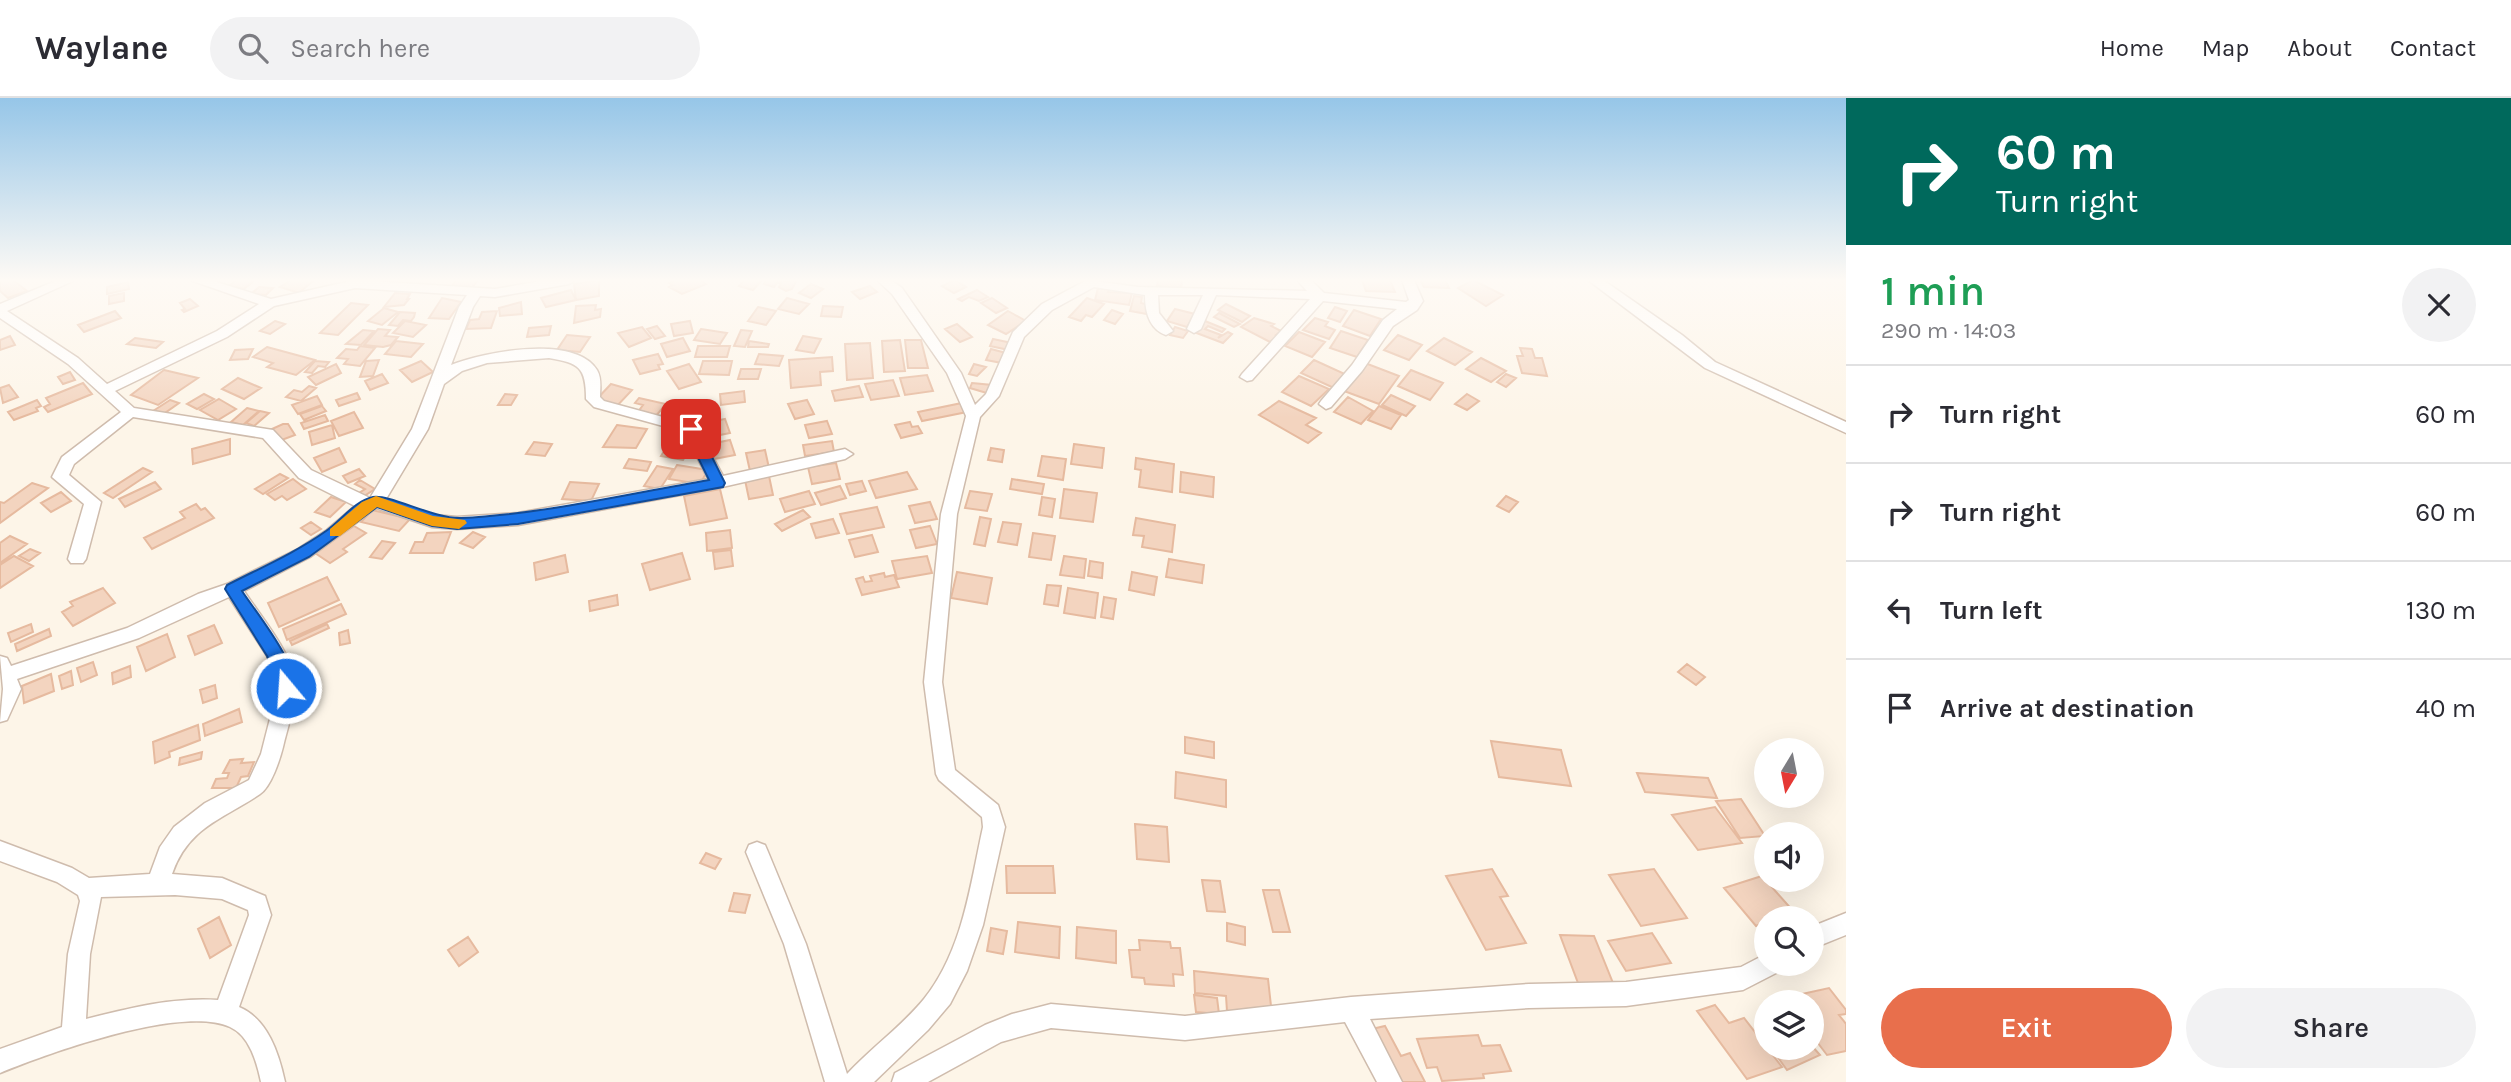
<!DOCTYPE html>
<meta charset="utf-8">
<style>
:root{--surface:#fff;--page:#f2f2f3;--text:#2b2b33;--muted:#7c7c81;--line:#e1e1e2;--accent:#e86f4c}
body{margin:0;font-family:Karla,sans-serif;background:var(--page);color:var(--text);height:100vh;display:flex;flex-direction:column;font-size:26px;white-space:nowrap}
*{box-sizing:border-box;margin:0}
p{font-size:23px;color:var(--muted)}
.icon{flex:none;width:38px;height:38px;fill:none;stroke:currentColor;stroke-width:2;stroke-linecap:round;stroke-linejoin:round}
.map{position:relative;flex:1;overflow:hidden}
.details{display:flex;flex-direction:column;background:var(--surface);width:665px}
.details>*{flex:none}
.top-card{background:#00695c;color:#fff;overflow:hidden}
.needle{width:46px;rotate:190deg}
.controls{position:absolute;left:1754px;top:640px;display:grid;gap:14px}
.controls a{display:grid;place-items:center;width:70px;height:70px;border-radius:50%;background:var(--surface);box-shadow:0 7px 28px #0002;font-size:35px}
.pin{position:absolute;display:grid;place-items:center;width:60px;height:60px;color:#fff;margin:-30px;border-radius:14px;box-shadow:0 4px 10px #0006}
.me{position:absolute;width:77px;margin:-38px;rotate:342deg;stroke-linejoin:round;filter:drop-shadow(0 0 5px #0008)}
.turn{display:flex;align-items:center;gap:24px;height:147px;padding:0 35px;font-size:32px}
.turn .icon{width:91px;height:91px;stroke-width:2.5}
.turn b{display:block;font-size:49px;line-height:60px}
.round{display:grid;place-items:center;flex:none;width:74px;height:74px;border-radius:37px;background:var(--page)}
.headline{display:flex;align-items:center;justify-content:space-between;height:119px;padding:0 35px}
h1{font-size:42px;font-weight:600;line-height:52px;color:#1e9e55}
.primary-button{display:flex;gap:14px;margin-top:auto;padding:14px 35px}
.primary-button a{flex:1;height:80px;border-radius:42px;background:var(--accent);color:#fff;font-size:28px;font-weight:600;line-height:80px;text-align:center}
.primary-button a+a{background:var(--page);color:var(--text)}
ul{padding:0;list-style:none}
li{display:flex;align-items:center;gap:21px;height:98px;padding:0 35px;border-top:2px solid var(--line)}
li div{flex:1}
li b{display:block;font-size:26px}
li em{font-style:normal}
header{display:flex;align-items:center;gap:42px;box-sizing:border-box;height:98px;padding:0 35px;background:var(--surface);border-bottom:2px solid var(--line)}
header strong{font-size:33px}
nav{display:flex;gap:38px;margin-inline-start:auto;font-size:24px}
.search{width:490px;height:63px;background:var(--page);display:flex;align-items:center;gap:18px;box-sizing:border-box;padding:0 24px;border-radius:38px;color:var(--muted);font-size:26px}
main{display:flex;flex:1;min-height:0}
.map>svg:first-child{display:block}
.building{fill:#f3d4bf;stroke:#e6ba9f;stroke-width:2}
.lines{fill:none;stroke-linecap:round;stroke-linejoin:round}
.minor-casing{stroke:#cfbcad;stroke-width:3}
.minor{fill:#fff;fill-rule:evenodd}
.route{fill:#1a73e8;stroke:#114b97;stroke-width:2}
.slow{fill:#f59e0b}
</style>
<header>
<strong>Waylane</strong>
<div class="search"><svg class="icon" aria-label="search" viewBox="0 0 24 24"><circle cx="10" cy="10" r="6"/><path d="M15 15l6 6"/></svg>Search here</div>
<nav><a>Home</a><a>Map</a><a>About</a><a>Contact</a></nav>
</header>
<main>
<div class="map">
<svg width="1846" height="984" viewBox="0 0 1846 984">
<rect width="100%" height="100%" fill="#fdf5e8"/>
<path class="building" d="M0,182H13L27,193L8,200L0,193Z
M229,182H255L244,191L229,188L235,183Z
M291,182H314L299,195L280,189Z
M456,182H478L471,191L451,189Z
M599,182V198L576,202L574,186Z
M675,182H700L706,186L682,196L669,189L673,187L669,185Z
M745,182H762L753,192L739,188Z
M766,182L786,183L797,182L792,191L786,193L779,189L781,185H777L774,189L764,186Z
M955,182L966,189L954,195L942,188Z
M1158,182L1182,183L1181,191L1157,188Z
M1362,182H1390L1395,194L1366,193Z
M1420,182H1445L1449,190L1424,189Z
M1473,182L1503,197L1486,208L1458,190Z
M128,184L129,191L107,196V189Z
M811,186L823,191L811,200L799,195Z
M870,188L877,194L860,201L852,194Z
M259,189L273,190L266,197L251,196Z
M1098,190L1109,191L1108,194L1132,195L1129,207L1095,202Z
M571,192L576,202L546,209L541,200Z
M977,192L988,199L979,203L969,199L962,203L958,201Z
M124,195V203L109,206V198Z
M395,195L410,196L407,201H409L404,207L384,209Z
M1134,198L1142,199L1141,205L1149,207L1147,216L1130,213Z
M442,200L461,204L449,221L429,220Z
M787,200L809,206L799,216L778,211Z
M992,200L1007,210L996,215L981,205Z
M1087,200L1104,206L1092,219L1086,217L1081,223L1069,219Z
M190,201L198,208L184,214L182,212L185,211L180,205Z
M521,204L522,216L500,218L499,210Z
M351,205L368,207L338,237L320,235Z
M1226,206L1250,218L1242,224L1218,212Z
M596,207L595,212L601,211L600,219L574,225L576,208Z
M823,208L843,209L841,219L821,218Z
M758,209L776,213L766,227L748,223Z
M1335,209L1347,213L1340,224L1328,220Z
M384,210L398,214L382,227L368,223Z
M1175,211L1195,216L1187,229L1167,223Z
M1112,212L1123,216L1115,226L1104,222Z
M1354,212L1381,221L1370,238L1343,228Z
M115,213L121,220L84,234L78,227Z
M497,213L491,230L466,231L470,222L479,221L482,214Z
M1008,213L1026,223L1006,236L988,227Z
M400,214L415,215L414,219L411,223L403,222L398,228L389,227Z
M1219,215L1240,226L1234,229L1214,219Z
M1254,220L1274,226L1271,228L1281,233L1276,237L1278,238L1270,244L1241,229Z
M1315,220L1328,224L1325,228L1335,232L1329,241L1303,232Z
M275,223L285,226L270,236L260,233Z
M405,223L426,227L413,239L393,235Z
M690,223L693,235L674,238L671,226Z
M1205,223L1225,231L1222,234L1208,228L1205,231L1221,237L1218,240L1228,234L1232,236L1223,245L1194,234Z
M957,226L972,239L960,244L945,231Z
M551,228L549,237L527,239L529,230Z
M657,228L665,238L655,241L647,231Z
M642,229L651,240L629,249L618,235Z
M1175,229L1188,233L1183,240L1170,237Z
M378,231L390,232L385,238L398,239L391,247L383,249L364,247Z
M701,231L727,235L720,246L694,242Z
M363,232L374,233L361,247L346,246Z
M741,232L752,233L745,249L734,248Z
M1341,233L1368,242L1357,259L1330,250Z
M1299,234L1325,244L1312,259L1285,248Z
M567,237L590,239L580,254L557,252Z
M1398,237L1422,247L1409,262L1384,252Z
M10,238L15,247L0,252V242Z
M803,238L821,241L814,255L796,252Z
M135,240L163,244L156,250L127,246Z
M683,240L690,253L667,259L661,246Z
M1444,240L1472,254L1455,267L1427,253Z
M993,241L1012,245L1009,252L990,248Z
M900,242L905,273L884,274L882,243Z
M905,242H921L928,270H908Z
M396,243L423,246L411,259L385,256Z
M749,243L769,246L768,249H748Z
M870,245L873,280L847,282L845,246Z
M360,248L375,250L360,268L344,266L348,261L337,260L346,251L357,252Z
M698,248H730L727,259H695Z
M267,249L315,262L296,277L267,269L273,265L253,259Z
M1520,250L1532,251L1535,260H1542L1547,278L1522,275L1517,258H1523Z
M253,251L248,261L230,262L235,252Z
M991,251L1006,255L1002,265L986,262Z
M658,256L663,266L658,267L660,271L640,276L633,262Z
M759,256L783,258L779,268L755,266Z
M832,259L833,273L820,274L821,287L791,290L789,262Z
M1481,260L1506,273L1491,284L1466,271Z
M379,262L373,278L360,279L366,263Z
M1314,262L1347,277L1334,290L1301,275Z
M315,263L329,264L325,269L318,268L312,275L305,274Z
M421,263L433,274L412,284L400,272Z
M703,263H732L729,277L699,276Z
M1365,265L1399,278L1379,306L1344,293Z
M336,266L341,275L316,287L308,279Z
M689,266L701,284L679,291L667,273Z
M974,266L986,269L977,278L969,276Z
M741,271H761L758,281H738Z
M164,272L198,280L158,307L131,297Z
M1411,272L1443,285L1430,302L1398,288Z
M70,274L75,282L63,286L58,279Z
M382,276L388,285L370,292L365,283Z
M1506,276L1516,280L1506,289L1497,284Z
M927,277L933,293L905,297L900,280Z
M1299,278L1329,291L1311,308L1282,294Z
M238,280L261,290L244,301L222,291Z
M893,282L899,298L871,302L865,286Z
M83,285L92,296L48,314L44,309L50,306L46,300Z
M972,285L992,287L990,296L970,290Z
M611,286L632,292L617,308L595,303Z
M9,287L18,299L3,305L0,290Z
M309,288L316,290L301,303L286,299L294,292L302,294Z
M859,288L863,299L835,303L832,293Z
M744,293L745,304L721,307L720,296Z
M357,295L360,301L339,308L336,302Z
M204,296L214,301L197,311L187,306Z
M505,296L517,297L511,307H498Z
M1467,296L1479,303L1467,312L1455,306Z
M1391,297L1415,308L1406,318L1382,307Z
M317,298L322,307L298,316L292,307Z
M1348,299L1373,313L1361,326L1334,314Z
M639,300L666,306L655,319L637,315L643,307L635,305Z
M219,301L236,311L218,322L200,312Z
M37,302L41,308L36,310L38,313L14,322L8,314Z
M170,302L179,305L162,317L153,313Z
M807,302L814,316L795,321L788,306Z
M1279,303L1316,320L1306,327L1321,335L1308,345L1259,317Z
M673,304L683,306L669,322L659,320Z
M962,305L967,314L922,323L918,314Z
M322,308L326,313L304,322L300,316Z
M1379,308L1401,317L1391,331L1368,322Z
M247,310L259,313L243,327L231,324Z
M260,313L269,315L254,328L246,325Z
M354,314L363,330L339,338L331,323Z
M325,317L328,323L304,331L301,325Z
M725,321L730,335L705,340L701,326Z
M827,323L832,336L809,340L805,327Z
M910,324L912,329L918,328L922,335L901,340L895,327Z
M283,326H288L295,337L279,343L272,331Z
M332,327L335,340L312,347L309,334Z
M617,327L647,331L636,350L603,349Z
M230,341V356L193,366L192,351Z
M671,342L693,346L683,362L661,358Z
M730,342L735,357L714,361L710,346Z
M832,343L834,354L805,358L803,347Z
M534,344L552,346L545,358L526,356Z
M1074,346L1104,350L1102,370L1071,366Z
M339,350L346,364L322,374L314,360Z
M991,350L1004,352L1002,364L988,362Z
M765,352L769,370L750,373L746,355Z
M1042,358L1066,361L1063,382L1038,378Z
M1136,360L1174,366L1172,394L1139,389L1141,372L1135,371Z
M629,361L651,364L647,373L624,370Z
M836,365L840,381L812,386L808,369Z
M677,367L708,372L700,386L669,381Z
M657,368L673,371L660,391L644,388Z
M143,370L152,374L113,400L104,395Z
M359,371L365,378L348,385L343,378Z
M907,374L917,391L876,400L869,383Z
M1181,374L1214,379L1213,399L1180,394Z
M280,376L288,380L263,396L255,391Z
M769,378L773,397L749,401L745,382Z
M293,381L306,391L287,402L282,398L275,402L267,396Z
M1012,381L1044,386L1042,396L1010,391Z
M360,382L375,391L361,400L356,397L365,391L355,386Z
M862,383L866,393L850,397L846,386Z
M155,384L161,391L125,409L119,401Z
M570,384L599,386L591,403L562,401Z
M32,385L48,390L0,425V404L4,405Z
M840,388L846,400L821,407L815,395Z
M720,391L727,420L690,427L684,398Z
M1064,391L1097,395L1093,424L1060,420Z
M809,393L815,406L785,414L780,401Z
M970,393L992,396L987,413L965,410Z
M61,394L71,403L51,414L41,405Z
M1506,398L1518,404L1509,414L1497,408Z
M331,399L346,404L330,419L315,414Z
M1042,399L1055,401L1052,419L1039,417Z
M930,404L937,421L915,425L909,408Z
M196,406L201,412L205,410L214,420L152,451L144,440L185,420L180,414Z
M877,409L884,429L847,436L840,416Z
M372,412L410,421L399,433L361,424Z
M803,412L810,419L782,433L775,426Z
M980,419L991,421L985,448L974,446Z
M1136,420L1175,427L1172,454L1142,449L1144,438L1133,437Z
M833,421L839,435L816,440L811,426Z
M311,424L321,431L311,437L301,430Z
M1003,424L1021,426L1017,447L998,444Z
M354,428L366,435L343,451L347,454L330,465L315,455Z
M930,428L937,446L916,450L910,432Z
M730,432L732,450L707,453L706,435Z
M451,434L443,455H410L415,444H423L427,435Z
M473,434L485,439L473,450L460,445Z
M1033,435L1055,438L1051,462L1029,459Z
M872,437L878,454L855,459L849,442Z
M10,438L27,446L0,465V445Z
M382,443L395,445L382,461L370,459Z
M30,451L40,455L29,463L19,458Z
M731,452L733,468L715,471L713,454Z
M682,455L690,481L650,492L642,466Z
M565,457L568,474L536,482L534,465Z
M14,458L33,468L0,490V467Z
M927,458L932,475L897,481L892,463Z
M1064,458L1086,461L1084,480L1060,477Z
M1169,461L1204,467L1202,485L1166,479Z
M1090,463L1103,465L1102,480L1088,478Z
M957,474L992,480L987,506L951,500Z
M1132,474L1157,479L1154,497L1129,492Z
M884,475L885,479L894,477L899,489L862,497L856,481L863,479L865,484L872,483L870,478Z
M327,479L339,502L279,529L268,505Z
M1047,487L1061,488L1058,508L1044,506Z
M103,490L115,505L73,528L62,514L73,508L70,504Z
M1068,490L1098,495L1095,520L1064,515Z
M617,497L618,507L590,513L589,503Z
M1104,499L1116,501L1113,521L1101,519Z
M341,506L346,516L287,542L283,531Z
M31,526L33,534L11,544L8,535Z
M327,526L329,530L292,547L290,543Z
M214,527L222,545L195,557L188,538Z
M49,531L51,538L17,553L15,546Z
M348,532L350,545L340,547L339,535Z
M167,536L175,559L146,573L137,549Z
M93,564L97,577L81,584L77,570Z
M1687,566L1705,579L1696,587L1678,574Z
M130,568L131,579L113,586L112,575Z
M71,573L73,587L62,591L59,578Z
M51,576L54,593L24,605L22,588Z
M215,587L217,600L203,605L200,592Z
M239,611L242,624L205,638L203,626Z
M198,627L200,642L169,654L170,659L155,665L153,644Z
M1185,639L1214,644V660L1185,655Z
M1491,643L1561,652L1571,688L1499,679Z
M202,654L201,661L179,667L180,660Z
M243,661L241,665L254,664L248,678L241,679L236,690H212L216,681L227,680L229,675H223L230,662Z
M1176,674L1226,682V709L1175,700Z
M1637,675L1708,680L1717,700L1645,694Z
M1741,701L1765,738L1740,740L1716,703Z
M1715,709L1742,745L1698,752L1672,717Z
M1135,726L1167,729L1169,764L1137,761Z
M706,755L721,761L715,771L700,765Z
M1006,768H1053L1055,795H1007Z
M1492,771L1508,798L1500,799L1526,845L1486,852L1446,778Z
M1654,771L1687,820L1641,828L1609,777Z
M1762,778L1794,814L1766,821V824L1756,828L1724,790Z
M1202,782L1220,783L1225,814L1207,813Z
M1263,792H1279L1290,834H1273Z
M734,795L750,797L745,815L729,813Z
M219,819L231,847L210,860L198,831Z
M1018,824L1060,829L1059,860L1015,854Z
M1227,825L1245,829V847L1227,843Z
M1077,829L1116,833V865L1076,860Z
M991,830L1007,833L1003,856L987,853Z
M1652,835L1671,865L1626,873L1608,843Z
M1560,837L1594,838L1617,895L1581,893Z
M468,839L478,854L459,868L448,852Z
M1139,842L1170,844L1171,850H1180L1183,877L1173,876L1174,888L1145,886L1144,880L1132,879L1129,852H1140Z
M1194,873L1268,881L1272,917L1227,913L1226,898L1195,895Z
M1829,890L1846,912V916L1839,917L1846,926V953L1827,957L1811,936V905H1788L1784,900Z
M1194,897L1217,900L1219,916L1196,914Z
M1715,907L1729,925L1744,920L1782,969L1747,981L1697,913Z
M1385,928L1401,958L1410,955L1425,984H1399L1372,931Z
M1478,937L1482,948L1500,947L1511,973L1483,976L1484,980L1442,983L1437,969L1427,970L1417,941Z
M1811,947L1820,957L1787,972L1771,950H1811Z"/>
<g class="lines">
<g class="minor-casing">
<path id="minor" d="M58,182H75L7,213L78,260L107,286L217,233L259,206L190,182H210L271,201L355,182L495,191L547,182H575L569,186L495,199L480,198L473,209L451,267C484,254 574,236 597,272C602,280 600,291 600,299L604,303L696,328L723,378L845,351L853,356L845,361L718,390L518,427L457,431L432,429L376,410L310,459L244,493C259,516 291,554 294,581C297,604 288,627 283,649C280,661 271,689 260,696C223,721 188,729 172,776L222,780L265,798L271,817L239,909C268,921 279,956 285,984H261C257,965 250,938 230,929C181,907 49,955 0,975V951L62,929L68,856L80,803L78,797L57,784L0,763V743L72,770L89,780L150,776L160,749L174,729L205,705L249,682L261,656L275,601L276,578L267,558L229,499L139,540L17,581L21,591L7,622L0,624L3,591L0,558L7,560L11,568L127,530L198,496L227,486L298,451L327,432L355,408L299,380L263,340L133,319L74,366L69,377L101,404L86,461L83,465H71L68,461L84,406L52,379L62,359L121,314L68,266L0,220V206ZM355,190L467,197L459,209L412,331L370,400L311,372L273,332L134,310L115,293L227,239L274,208ZM549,260C579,265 586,269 586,301L594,309L685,334L708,381L518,415L457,419L433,417L386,401L428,331L444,286L462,273L487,265ZM175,797L222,801L248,812L249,817L218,902C173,899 130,910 86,921L90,856L101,799Z
M877,182H891L902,190L961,275L975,307L986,296L1013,234L1042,206L1087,182L1138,189L1307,193L1297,182H1311L1324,195L1406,204L1409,202L1402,182H1414L1423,203L1417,212L1393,228L1362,273L1331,309L1326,311L1319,306L1321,303L1352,267L1383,222L1397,211L1323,203L1252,282L1247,283L1240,279L1242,276L1310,201L1216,197L1201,231L1194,235L1187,231L1203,197H1158L1159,215L1173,233L1166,237C1149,231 1145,213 1145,197L1094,189L1052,212L1024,239L999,298L980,319L957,416L942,584L955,672L998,707L1005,729L983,827L967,873L950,906L928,932L874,984H825L784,846L746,754L749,747L757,744L765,747L768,754L806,846L847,976C871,950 901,929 924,901C963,852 970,788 983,729L982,719L939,682L936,676L924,584L941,416L966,318L947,275L892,196Z
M1588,182H1603L1682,237L1715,264L1846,324V335L1705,270Z
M1846,815V837L1811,851V829Z
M1766,856V866H1781L1778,874L1743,892L1626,908L1529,910L1370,921L1402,984H1377L1345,924L1185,942L1051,930L1001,944L928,984H892L895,975L985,927L1012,916L1051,906L1185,918L1351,899L1529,886L1626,884L1741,869Z"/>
</g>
<use href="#minor" class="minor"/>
</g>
<linearGradient id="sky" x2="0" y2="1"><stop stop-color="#96c6e8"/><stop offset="0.57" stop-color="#fefaf5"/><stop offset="1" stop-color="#fefaf5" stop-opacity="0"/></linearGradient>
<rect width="1846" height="320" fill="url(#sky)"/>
<path class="route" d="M691,326L698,331L725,385L723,389L518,426L457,431L432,428L377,409L309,459L242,493C255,513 304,573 293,595H280L267,558L225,491L227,487C260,470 295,455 326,433C341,423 354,403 373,399C390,396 434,421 461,420C544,416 627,396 709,382L684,331Z"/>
<path class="slow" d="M376,398L433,418L465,422L467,425L459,431L432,428L377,409L340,438H330V431L362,404Z"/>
</svg>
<div class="controls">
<a><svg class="needle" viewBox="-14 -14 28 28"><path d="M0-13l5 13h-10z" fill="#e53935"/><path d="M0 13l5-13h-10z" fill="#7c7c81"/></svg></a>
<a><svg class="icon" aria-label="sound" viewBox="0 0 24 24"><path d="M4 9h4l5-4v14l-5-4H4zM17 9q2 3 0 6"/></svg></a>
<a><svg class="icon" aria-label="search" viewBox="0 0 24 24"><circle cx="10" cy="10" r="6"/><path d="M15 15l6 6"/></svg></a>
<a><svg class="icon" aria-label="layers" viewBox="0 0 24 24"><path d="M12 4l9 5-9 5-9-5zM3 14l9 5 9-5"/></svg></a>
</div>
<div class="pin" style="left:691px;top:331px;background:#d93025"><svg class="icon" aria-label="arrive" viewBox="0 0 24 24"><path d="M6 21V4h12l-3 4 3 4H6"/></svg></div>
<svg class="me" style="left:286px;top:590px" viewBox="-20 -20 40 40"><circle r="17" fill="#1a73e8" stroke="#fff" stroke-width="3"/><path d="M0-11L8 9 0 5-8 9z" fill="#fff"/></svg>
</div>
<section class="details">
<div class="top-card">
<div class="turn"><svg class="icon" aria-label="right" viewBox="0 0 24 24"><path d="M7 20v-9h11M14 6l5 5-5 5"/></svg><div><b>60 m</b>Turn right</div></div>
</div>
<div class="headline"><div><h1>1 min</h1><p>290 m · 14:03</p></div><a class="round"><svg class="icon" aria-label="close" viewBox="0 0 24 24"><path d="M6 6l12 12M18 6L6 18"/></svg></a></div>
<ul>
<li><svg class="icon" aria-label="right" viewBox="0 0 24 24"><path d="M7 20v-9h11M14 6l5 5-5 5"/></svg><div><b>Turn right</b></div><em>60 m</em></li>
<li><svg class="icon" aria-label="right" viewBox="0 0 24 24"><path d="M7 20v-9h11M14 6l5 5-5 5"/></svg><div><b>Turn right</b></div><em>60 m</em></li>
<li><svg class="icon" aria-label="left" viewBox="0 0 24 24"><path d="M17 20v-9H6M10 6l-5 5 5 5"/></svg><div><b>Turn left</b></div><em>130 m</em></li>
<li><svg class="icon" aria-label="arrive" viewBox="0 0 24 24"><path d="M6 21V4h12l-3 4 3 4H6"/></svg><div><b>Arrive at destination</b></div><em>40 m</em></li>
</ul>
<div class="primary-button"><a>Exit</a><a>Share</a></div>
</section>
</main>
